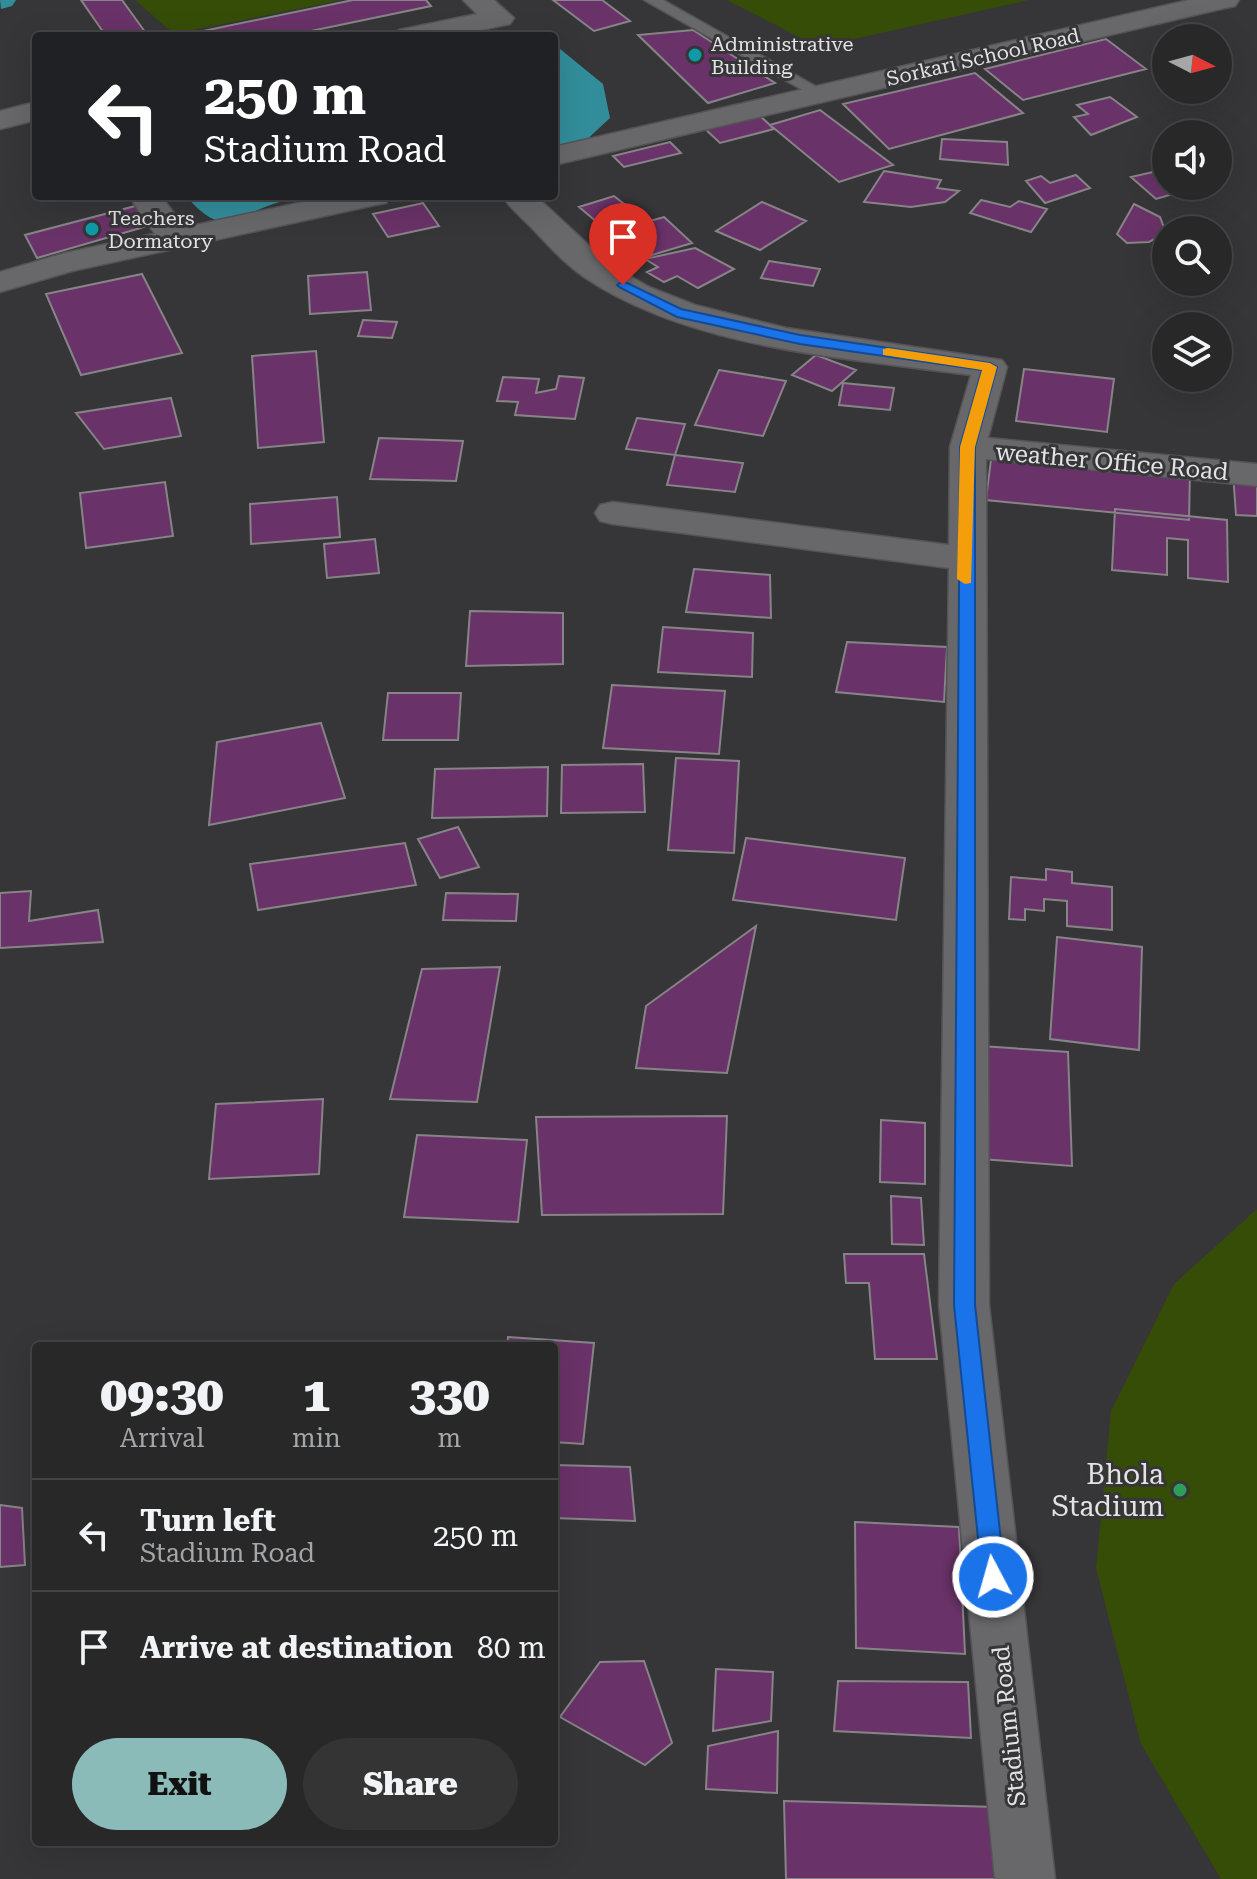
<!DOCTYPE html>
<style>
:root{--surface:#282829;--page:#343435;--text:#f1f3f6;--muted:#a5a6a8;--line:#444446;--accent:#8bbbb9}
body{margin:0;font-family:"Roboto Serif",serif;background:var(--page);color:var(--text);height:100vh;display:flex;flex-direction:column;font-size:30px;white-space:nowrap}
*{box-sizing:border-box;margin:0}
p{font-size:26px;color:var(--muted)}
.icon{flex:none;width:44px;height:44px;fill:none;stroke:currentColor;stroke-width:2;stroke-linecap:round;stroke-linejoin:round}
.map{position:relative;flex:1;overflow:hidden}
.panel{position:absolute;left:32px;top:1342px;width:526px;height:504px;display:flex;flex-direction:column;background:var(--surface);border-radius:8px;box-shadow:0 8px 32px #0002,0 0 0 2px var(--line)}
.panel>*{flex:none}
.guide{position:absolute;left:32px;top:32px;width:526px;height:168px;border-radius:8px;box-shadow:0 8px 32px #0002,0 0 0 2px var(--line);background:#202124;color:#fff;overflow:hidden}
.needle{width:52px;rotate:96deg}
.controls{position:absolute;left:1152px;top:24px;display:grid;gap:16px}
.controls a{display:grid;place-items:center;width:80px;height:80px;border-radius:50%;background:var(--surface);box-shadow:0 8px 32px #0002,0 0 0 2px var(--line);font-size:40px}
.pin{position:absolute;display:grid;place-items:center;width:68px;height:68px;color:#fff;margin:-82px -34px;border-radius:50% 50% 50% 0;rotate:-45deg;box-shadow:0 0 8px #0007}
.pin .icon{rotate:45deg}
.me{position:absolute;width:88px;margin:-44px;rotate:354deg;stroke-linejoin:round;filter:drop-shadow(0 0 6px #0008)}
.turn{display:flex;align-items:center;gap:28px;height:168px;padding:0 40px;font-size:36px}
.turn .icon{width:104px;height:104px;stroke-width:2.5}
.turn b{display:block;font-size:56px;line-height:68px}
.eta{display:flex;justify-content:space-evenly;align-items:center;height:136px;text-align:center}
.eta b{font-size:48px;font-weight:800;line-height:56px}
.primary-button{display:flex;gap:16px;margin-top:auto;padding:16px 40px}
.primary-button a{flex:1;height:92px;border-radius:48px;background:var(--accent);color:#111;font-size:32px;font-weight:800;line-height:92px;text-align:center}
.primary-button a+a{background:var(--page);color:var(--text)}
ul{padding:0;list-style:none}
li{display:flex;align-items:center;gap:24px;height:112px;padding:0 40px;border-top:2px solid var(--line)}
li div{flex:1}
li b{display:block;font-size:30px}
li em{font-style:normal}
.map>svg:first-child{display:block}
.green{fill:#364d08}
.water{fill:#328d9a}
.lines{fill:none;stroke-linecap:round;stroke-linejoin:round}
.canal{fill:#328d9a;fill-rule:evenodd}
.building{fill:#693268;stroke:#878487;stroke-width:2}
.lane-casing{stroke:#545456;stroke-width:3}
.street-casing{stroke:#545456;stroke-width:3}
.secondary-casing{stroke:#545456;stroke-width:3}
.lane{fill:#68676a;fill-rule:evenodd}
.street{fill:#68676a;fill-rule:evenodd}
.secondary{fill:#68676a;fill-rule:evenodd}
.route{fill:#1a73e8;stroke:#114b97;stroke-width:2}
.slow{fill:#f59e0b}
.culture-dot{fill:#0f9aa8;stroke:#363537;stroke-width:3}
.leisure-dot{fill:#2e9e5b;stroke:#363537;stroke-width:3}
.labels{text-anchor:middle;stroke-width:6;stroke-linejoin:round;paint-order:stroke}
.far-poi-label{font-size:20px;fill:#e3e3e4;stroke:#363537;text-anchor:start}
.far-street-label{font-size:20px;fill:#e3e3e4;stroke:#363537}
.street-label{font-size:24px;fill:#e3e3e4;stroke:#363537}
.near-poi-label{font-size:28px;fill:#e3e3e4;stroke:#363537;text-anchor:end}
</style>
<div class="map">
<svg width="1257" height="1879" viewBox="0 0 1257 1879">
<rect width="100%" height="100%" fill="#363537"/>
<path class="green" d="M135,0H341L174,34Z
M727,0H1029L818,47Z
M1257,1209V1879H1221L1141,1744L1096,1568L1111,1411L1174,1284Z"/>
<path class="water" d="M554,44L603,84L610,118L582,144L554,149Z
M186,196H318C306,198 292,198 280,202C234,215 225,241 186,196Z"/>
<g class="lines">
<path class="canal" d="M0,0H16L12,6L1,9Z"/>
</g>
<path class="building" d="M81,0H122L148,36H106Z
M353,0H426L431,6L287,36H179Z
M553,0H602L630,21L594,31Z
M693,30L775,83L708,103L638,35Z
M1106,39L1146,69L1023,100L985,69Z
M975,73L1023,113L889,149L843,104Z
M1110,97L1137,117L1091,135L1074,117L1088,114L1077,105Z
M820,110L893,165L839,182L770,125Z
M756,112L774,129L720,143L702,126Z
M942,139L1007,142L1008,165L940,159Z
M670,142L681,153L624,167L613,156Z
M1166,169V186L1177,193L1156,199L1131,177Z
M884,171L941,180L937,188L959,191L945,202L911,207L864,202Z
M1076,175L1090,188L1045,203L1026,181L1041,176L1050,183Z
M614,196L639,216L604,228L579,207Z
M981,200L1010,207L1019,201L1047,209L1031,232L970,213Z
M762,202L806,221L760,250L716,231Z
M423,203L439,226L388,237L373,214Z
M143,204L158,223L37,258L25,235Z
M1134,204L1160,217L1166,233L1149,242L1127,243L1117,234Z
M664,217L692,243L622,264L595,236Z
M695,248L734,269L698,288L677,276L664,282L647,272L658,267L645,259Z
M769,261L820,269L813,286L761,278Z
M367,272L371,310L310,314L308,276Z
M142,274L182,353L81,375L46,294Z
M363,320L397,322L392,338L358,336Z
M316,351L324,442L258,448L252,356Z
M816,355L856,370L832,391L792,375Z
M1024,369L1114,379L1107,432L1016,421Z
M719,370L786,381L763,436L695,425Z
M559,376L584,378L575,419L515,415L518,402L497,401L503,377L539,379L536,393L556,389Z
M843,383L894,388L890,410L839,405Z
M171,398L181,436L104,449L76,413Z
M637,418L685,424L675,455L626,449Z
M379,438L463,441L456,481L370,479Z
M992,451L1190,470L1189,520L986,500Z
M675,455L743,463L735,492L667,485Z
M1233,473L1257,475V516L1236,515Z
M165,482L173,536L86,548L80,493Z
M337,497L340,537L251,544L250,504Z
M1115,509L1227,520L1228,582L1188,578V540L1167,538V575L1112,570Z
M375,539L379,573L327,578L324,544Z
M694,569L770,575L771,618L686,612Z
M470,611L563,613V664L466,666Z
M663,627L753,633L752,677L658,672Z
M847,642L947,647L944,702L836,692Z
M612,685L725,691L719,754L603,748Z
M388,693H461L458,740H383Z
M321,723L345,798L209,825L217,742Z
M676,758L739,761L734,853L668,850Z
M643,764L645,812L561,813L562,765Z
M548,767L547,816L432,818L435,769Z
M458,827L479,867L440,878L418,839Z
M746,838L905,858L896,920L733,900Z
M405,843L416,885L258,910L250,864Z
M1046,869L1072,872V883L1112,887V930L1067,926V901L1044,899V911L1025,909V920L1009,919L1011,877L1046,880Z
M31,891L29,921L98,910L103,942L0,948V893Z
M446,893L518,894L516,921L443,920Z
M756,926L727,1073L636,1068L646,1006Z
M1057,937L1142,947L1139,1050L1050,1039Z
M500,967L477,1102L390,1099L422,969Z
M981,1046L1068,1052L1072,1166L981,1159Z
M323,1099L319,1174L209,1179L216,1104Z
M727,1116L723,1214L542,1215L536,1117Z
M881,1120L925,1123V1184L880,1182Z
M417,1135L527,1140L518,1222L404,1217Z
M891,1196L921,1198L924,1245L892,1244Z
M844,1254H924L937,1359H875L869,1283H846Z
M508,1337L594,1343L583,1444L554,1442V1346H507Z
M554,1465L630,1467L635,1521L554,1518Z
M0,1505L22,1508L25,1565L0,1567Z
M855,1522L959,1527L965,1654L856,1648Z
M644,1661L672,1743L645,1765L560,1717L600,1662Z
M716,1669L773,1672L771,1721L713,1731Z
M838,1681L968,1682L971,1738L834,1731Z
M778,1731L777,1793L706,1789L708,1746Z
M784,1801L996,1807L1002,1879H786Z"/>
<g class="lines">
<g class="lane-casing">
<path id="lane" d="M644,0H663L829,94L827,97H815Z"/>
</g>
<g class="street-casing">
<path id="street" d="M463,0H494L514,18L510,24L452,36H395L399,30L477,14Z
M36,102V120L0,129V111Z
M129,196H161L193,239L188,246C159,253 144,217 129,196Z
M502,196H536L609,264L649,287L695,305L786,328L1002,360L1007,367L988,438L1257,464V486L986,459L989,1305L1055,1879H995L939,1305L949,568L613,524L600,521L595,513L600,505L613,502L949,545L950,447L971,375C846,358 691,349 584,277C564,263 548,245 531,227C521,217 510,208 502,196Z"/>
</g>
<g class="secondary-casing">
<path id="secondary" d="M1189,0H1239L1235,6L1225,8L554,165V147Z
M331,196H391L386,203L375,205L72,271L0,292V272L65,253Z"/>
</g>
<use href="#lane" class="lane"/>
<use href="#street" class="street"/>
<use href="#secondary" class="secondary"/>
</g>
<path class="route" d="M623,281L681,309L800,335L990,363L997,367L975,447V1305L1005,1577L1001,1584L993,1587L985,1584L982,1577L954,1305L960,447L982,370L800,344L677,317L619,287L617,285Z"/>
<path class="slow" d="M888,348L990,363L997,367L975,447L971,583L965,584L957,579L960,447L982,370L883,355V349Z"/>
<g class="culture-dot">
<circle cx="695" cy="55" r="8"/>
<circle cx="92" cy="229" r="8"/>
</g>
<circle class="leisure-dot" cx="1180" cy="1490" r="8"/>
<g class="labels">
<g class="far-poi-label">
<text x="711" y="51">Administrative<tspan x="711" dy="23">Building</tspan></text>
<text x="108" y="225">Teachers<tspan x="108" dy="23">Dormatory</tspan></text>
</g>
<g class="far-street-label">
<text transform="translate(983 57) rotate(-13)" y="7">Sorkari School Road</text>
</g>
<g class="street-label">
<text transform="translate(1112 462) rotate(5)" y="8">weather Office Road</text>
<text transform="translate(1009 1726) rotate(-96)" y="8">Stadium Road</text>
</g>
<g class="near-poi-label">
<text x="1164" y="1484">Bhola<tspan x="1164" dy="32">Stadium</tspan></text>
</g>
</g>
</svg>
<div class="controls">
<a><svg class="needle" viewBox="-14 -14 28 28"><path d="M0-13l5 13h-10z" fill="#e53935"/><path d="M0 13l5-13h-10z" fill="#a5a6a8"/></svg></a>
<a><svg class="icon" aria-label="sound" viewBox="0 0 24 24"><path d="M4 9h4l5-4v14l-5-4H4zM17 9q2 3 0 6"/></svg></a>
<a><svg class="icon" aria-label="search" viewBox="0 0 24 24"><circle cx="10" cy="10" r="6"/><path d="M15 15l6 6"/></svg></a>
<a><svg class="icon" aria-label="layers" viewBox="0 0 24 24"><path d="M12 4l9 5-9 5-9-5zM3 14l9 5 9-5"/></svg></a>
</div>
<div class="pin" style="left:623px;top:285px;background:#d93025"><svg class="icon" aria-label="arrive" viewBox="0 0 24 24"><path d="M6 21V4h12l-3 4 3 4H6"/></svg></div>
<svg class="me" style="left:993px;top:1577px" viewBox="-20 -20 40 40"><circle r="17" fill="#1a73e8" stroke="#fff" stroke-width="3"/><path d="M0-11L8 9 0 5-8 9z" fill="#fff"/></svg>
<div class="guide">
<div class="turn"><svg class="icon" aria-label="left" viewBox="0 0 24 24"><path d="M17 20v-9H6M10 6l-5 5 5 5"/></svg><div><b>250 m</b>Stadium Road</div></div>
</div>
<section class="panel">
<div class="eta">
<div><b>09:30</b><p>Arrival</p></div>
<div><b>1</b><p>min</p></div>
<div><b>330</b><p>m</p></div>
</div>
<ul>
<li><svg class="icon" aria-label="left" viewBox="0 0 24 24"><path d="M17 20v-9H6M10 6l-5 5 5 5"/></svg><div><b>Turn left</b><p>Stadium Road</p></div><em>250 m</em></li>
<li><svg class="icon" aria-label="arrive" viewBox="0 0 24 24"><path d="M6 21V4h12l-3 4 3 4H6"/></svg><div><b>Arrive at destination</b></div><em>80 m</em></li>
</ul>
<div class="primary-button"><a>Exit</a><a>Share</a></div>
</section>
</div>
